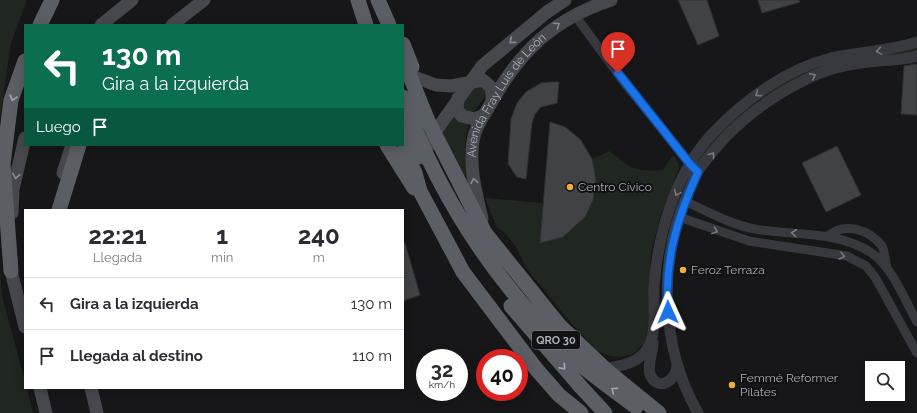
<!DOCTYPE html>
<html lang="es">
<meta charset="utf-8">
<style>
:root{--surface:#fff;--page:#f7f7f7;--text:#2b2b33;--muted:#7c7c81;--line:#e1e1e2}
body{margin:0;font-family:Raleway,sans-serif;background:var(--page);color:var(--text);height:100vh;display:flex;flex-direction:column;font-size:15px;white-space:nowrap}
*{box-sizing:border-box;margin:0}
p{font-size:13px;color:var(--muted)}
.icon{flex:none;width:22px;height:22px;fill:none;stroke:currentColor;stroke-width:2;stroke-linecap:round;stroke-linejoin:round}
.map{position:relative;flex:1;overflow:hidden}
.details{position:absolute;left:24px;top:209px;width:380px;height:180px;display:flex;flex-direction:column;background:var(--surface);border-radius:0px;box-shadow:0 2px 10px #0003}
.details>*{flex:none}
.top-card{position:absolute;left:24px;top:24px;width:380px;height:122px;border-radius:0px;box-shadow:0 2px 10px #0003;background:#0b6e4f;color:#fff;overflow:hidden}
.tools{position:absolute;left:865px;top:361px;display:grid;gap:8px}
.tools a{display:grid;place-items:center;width:40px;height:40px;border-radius:0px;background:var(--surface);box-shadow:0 2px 10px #0003;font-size:20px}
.speed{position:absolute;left:416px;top:349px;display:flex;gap:8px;font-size:20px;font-weight:700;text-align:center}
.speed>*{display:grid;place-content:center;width:52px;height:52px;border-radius:50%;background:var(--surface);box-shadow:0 2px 10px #0003;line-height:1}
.speed small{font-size:10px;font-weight:400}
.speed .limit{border:6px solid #d22;background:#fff;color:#111}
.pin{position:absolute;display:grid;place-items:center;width:34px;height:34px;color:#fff;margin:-41px -17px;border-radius:50% 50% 50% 0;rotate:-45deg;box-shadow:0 0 4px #0007}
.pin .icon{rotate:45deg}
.me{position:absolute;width:44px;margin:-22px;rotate:359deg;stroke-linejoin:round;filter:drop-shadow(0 0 3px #0008)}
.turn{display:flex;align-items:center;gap:14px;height:84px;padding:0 12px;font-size:18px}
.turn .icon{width:52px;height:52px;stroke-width:2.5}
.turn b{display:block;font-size:28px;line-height:34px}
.then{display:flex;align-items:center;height:38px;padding:0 12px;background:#0003;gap:8px;font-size:15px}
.eta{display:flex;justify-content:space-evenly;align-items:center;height:68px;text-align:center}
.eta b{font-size:24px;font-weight:700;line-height:28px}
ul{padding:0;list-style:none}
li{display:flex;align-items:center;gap:12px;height:52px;padding:0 12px;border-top:1px solid var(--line)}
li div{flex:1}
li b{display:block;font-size:15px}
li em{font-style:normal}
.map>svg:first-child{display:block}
.green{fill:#1f2720}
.building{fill:#414246;stroke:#313135}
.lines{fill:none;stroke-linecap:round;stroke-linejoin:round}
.minor{stroke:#38393e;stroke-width:9}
.tertiary{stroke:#38393e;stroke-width:11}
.secondary{stroke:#46484e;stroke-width:13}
.trunk{stroke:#5c5e66;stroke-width:15}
.oneway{stroke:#868a94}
.oneway2{stroke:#767982}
.oneway3{stroke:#a1a6b1}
.route-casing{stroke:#114b97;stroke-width:10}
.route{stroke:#1a73e8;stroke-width:7}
.poi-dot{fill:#efaf39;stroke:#121214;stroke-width:1.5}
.labels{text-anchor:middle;stroke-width:4;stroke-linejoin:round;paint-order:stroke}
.shield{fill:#121214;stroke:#7c7f88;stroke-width:1}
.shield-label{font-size:11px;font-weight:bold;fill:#a9aeb9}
.street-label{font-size:12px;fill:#a9aeb9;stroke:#121214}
.poi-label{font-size:12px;fill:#a9aeb9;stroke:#121214;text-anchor:start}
</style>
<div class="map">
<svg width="917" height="413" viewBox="0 0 917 413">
<rect width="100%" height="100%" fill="#171719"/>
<path class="green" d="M0,0H27L11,43L0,118Z
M917,44V52L787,85L758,101L741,115L716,140L702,158L700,156L737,113L784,82L827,62Z
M471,82L486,83L487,93C483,100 477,106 473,114C461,139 465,170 470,196L441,129Z
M610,151C630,169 636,172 663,170L673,155L680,166L660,217L651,253L649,330L643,344L633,354L620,357L610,356L597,351L567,318L527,269L516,247L505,233L497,228L485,198L543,203L540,243C570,239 597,213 596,180C596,173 593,165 592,159Z
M0,267L2,296L25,381V388H27L33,413H0Z"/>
<path class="building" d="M678,0H707L719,36L698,45Z
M758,0H799L800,2L762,13Z
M917,64V115L901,114L904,66Z
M551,82H559L557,103L541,107L535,114L532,123L526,179L517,177L508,164L511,119L517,103L526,92L541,83Z
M550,122L565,127L580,139L592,159L596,180L593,200L585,217L563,237L540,243Z
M837,146L861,195L826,212L802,163Z
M403,243H405L420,295L403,301Z"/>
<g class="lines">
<path class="minor" d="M574,14L627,86L694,168
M685,201C707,211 731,225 755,229C794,236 839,230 873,254C892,267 906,302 917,322
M679,217L749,241L847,256L866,266L875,277L917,353
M828,236C844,222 869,229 882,246C885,252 885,261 887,268"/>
<path class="tertiary" d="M653,343C653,352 647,365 650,374C657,393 677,381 677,365
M605,369C621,365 638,364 647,349C658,332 653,307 654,287C658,233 675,174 712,134C743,101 786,69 831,58C859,52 889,51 917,42
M698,413C661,348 657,262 688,193C691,186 694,178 698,171C726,130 766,98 811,77C832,67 854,63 878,61C891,60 905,60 917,56"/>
<g class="secondary">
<path d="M101,25L132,0"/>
<path d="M172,25L204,0"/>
<path d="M417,78L436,85L451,86L483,80L492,88V101"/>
<path d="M458,98L457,110L462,116L474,119L482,116"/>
<path d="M422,158L435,132L482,66L547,12L565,0"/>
<path d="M63,173L72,145"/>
<path d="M12,213L13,189L25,138"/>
<path id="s1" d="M482,219C476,193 469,167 473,141C475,127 483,117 490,105C519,52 553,19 611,0"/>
<path d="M11,260V271L25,327"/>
<path d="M40,388L46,413"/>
<path d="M91,388L97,413"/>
</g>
<path class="trunk" d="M358,0L366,25
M378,0L389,25
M40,25L52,0
M403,44L412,67
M403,59L428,121L485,233L559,325L605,369L659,413
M403,97C433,182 479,257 540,324C551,335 562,348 574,359C593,376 615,391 636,407
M403,129L416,158
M387,145L414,188
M404,150L415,173L420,191L463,272L537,370L559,395L581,413
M59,210L79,145
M11,271L3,164L11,100L25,61
M511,306L581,387L605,413"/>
</g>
<defs><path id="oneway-chevron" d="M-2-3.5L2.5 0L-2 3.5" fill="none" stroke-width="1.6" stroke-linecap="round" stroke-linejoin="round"/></defs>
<g class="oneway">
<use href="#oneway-chevron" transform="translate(557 25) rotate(-35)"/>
<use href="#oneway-chevron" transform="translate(512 41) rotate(140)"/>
<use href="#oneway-chevron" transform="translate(16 176) rotate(101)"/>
<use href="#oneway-chevron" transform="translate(474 181) rotate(-100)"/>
</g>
<g class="oneway2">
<use href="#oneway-chevron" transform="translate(879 51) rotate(171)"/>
<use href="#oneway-chevron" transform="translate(813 76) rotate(-24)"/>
<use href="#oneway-chevron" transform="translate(758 94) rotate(144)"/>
<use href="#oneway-chevron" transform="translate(712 155) rotate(-52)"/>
<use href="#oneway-chevron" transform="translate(677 193) rotate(114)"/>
<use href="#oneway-chevron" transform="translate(715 231) rotate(20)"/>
<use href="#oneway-chevron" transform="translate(794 233) rotate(-174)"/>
<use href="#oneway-chevron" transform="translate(842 256) rotate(14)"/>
</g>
<g class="oneway3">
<use href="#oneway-chevron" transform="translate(13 98) rotate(106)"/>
<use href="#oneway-chevron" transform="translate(563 367) rotate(49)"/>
<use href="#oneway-chevron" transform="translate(614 390) rotate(-143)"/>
</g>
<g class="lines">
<g class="route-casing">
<path id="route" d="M618,73L690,164L698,172C677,218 664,261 668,312"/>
</g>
<use href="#route" class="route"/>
</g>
<g class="poi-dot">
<circle cx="570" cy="187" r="4"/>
<circle cx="683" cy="270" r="4"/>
<circle cx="732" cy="385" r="4"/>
</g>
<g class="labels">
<rect class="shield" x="532" y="331" width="48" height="18" rx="3"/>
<g class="shield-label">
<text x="556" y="344">QRO 30</text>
</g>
<g class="street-label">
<text dy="4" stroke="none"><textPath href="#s1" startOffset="135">Avenida Fray Luis de León</textPath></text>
</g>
<g class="poi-label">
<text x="578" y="191">Centro Cívico</text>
<text x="691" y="274">Feroz Terraza</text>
<text x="740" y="382">Femmé Reformer<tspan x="740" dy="14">Pilates</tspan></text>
</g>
</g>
</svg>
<div class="tools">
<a><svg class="icon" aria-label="search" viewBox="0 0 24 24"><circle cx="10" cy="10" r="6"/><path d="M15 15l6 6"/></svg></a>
</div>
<div class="speed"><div>32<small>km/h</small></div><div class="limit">40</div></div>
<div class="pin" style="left:618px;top:73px;background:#d93025"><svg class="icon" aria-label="arrive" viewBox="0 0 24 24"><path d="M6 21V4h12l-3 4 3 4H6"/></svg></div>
<svg class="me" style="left:668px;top:312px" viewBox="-20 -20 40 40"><path d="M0-17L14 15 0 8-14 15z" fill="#1a73e8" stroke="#fff" stroke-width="4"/></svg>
<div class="top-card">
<div class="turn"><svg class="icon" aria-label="left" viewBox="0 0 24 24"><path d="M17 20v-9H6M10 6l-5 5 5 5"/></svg><div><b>130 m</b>Gira a la izquierda</div></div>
<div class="then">Luego<svg class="icon" aria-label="arrive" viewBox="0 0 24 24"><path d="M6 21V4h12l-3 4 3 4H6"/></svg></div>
</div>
<section class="details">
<div class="eta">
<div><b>22:21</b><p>Llegada</p></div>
<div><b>1</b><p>min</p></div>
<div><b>240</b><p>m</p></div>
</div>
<ul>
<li><svg class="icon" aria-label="left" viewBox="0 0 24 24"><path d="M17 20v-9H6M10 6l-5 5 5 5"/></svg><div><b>Gira a la izquierda</b></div><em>130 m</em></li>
<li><svg class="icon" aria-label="arrive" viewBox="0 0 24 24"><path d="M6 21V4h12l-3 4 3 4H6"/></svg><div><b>Llegada al destino</b></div><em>110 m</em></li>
</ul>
</section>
</div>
